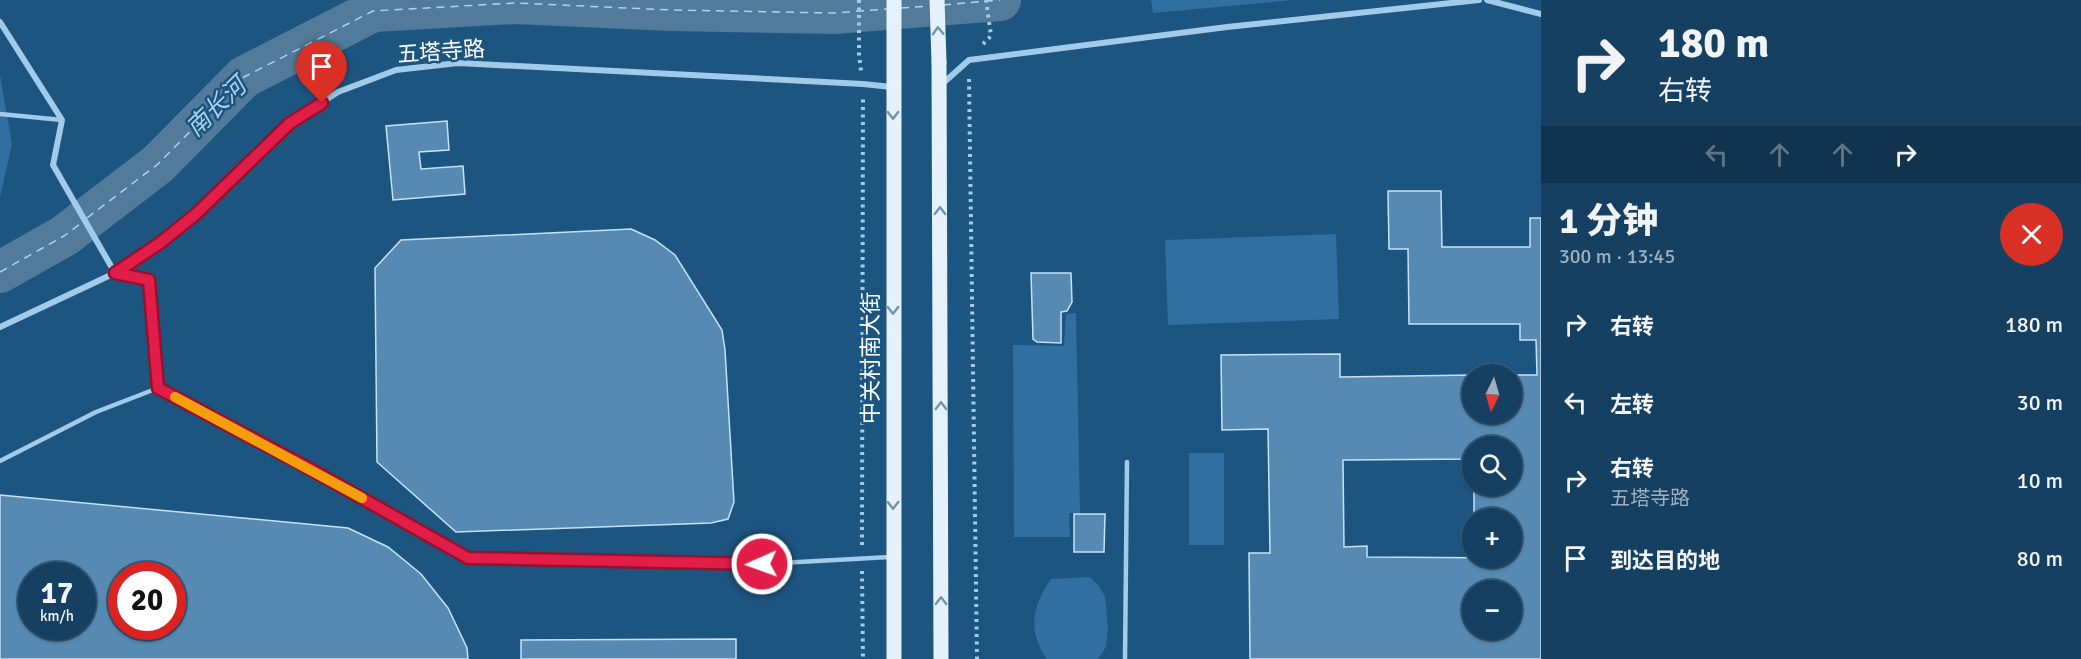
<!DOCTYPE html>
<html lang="zh">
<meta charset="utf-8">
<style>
:root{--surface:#164061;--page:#234b6a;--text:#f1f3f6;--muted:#9eafbd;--line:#355976}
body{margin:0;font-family:Signika,"Noto Sans SC",sans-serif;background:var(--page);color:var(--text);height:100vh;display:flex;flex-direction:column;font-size:22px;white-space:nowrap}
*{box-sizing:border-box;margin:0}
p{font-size:20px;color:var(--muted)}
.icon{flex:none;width:33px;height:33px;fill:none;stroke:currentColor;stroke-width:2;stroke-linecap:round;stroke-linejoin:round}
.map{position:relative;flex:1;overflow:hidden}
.sheet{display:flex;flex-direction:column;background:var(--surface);width:540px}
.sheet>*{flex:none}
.guide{background:#164061;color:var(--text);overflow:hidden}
.needle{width:39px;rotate:185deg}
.buttons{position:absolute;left:1462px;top:364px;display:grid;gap:12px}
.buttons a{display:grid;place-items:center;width:60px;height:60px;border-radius:50%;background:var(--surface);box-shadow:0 2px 4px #0004,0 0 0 2px var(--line);font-size:30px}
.speed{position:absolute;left:18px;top:562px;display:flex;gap:12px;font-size:30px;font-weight:700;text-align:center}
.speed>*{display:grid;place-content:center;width:78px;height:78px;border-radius:50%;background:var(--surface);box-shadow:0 2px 4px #0004,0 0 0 2px var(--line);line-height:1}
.speed small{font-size:15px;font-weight:400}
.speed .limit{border:9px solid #d22;background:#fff;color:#111}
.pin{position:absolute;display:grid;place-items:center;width:51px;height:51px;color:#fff;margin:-62px -26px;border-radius:50% 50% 50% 0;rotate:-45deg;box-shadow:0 0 6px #0007}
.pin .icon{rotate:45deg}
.me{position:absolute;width:66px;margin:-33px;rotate:268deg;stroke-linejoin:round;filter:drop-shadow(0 0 4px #0008)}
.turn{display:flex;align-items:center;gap:21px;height:126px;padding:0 18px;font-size:27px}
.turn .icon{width:78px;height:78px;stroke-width:2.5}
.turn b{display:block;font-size:42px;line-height:51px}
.lanes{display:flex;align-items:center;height:57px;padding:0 18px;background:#0003;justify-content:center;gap:30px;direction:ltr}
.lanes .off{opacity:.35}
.round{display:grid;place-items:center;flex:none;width:63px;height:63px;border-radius:32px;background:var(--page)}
.summary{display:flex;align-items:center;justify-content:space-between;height:102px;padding:0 18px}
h1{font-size:36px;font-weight:800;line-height:45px}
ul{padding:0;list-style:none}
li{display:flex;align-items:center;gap:18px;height:78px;padding:0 18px}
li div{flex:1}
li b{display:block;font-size:22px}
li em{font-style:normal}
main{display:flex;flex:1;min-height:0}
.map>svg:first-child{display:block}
.green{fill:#306f9f}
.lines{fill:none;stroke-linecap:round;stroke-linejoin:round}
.river{stroke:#527b9b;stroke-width:42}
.ferry{stroke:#add4f1;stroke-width:1.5;stroke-dasharray:8 6;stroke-linecap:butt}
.building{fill:#568ab2;stroke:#c6e2f7;stroke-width:1.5;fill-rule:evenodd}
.path{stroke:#a1cbe9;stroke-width:4;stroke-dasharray:3 4.5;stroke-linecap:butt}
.service{stroke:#a1cbe9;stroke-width:4.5}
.minor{stroke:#a1cbe9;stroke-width:6}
.primary{stroke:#e5f2fe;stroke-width:15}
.primary-bridge{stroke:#e5f2fe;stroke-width:15}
.oneway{stroke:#6d94b3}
.route-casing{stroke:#92132f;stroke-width:15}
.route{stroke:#e11d48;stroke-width:10}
.slow{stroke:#f59e0b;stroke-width:10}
.labels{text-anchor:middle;stroke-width:5;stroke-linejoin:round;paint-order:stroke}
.street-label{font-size:22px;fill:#fff;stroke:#1d5581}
.water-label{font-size:24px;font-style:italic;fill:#add4f1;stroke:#1d5581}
</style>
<main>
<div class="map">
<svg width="1541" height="659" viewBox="0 0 1541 659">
<rect width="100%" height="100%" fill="#1d5581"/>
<path class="green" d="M1151,0H1293L1153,13Z
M0,75L12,144L0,197Z
M1336,234L1339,319L1168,325L1165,240Z
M1076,313L1080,513H1069L1070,537H1014L1013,345L1064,346L1066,314Z
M1189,453H1224V545H1189Z
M1090,577L1099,586L1105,597L1108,627L1106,647L1098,659H1047C1027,631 1032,606 1051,579Z"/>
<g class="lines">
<path class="river" d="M0,272L64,236L158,164L244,77L373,11L515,3L671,10L834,13L1000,0"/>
<path class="ferry" d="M943,5L1000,0
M901,8L929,6
M87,218L158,164L244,77L373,11L515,3L671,10L834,13L887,9
M0,272L64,236L84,221"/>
</g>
<path class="building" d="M447,121L449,150L419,152L421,169L463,166L465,194L393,200L386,126Z
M1388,191H1441L1442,247H1530V218H1541V659H1250L1249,553H1270L1268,429L1222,430L1221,355L1340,354V377L1473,375V414H1512V375H1537L1536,340H1520V324H1409L1408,249H1389ZM1473,447H1512V486H1474V519H1512V558L1367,557V546L1344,547L1343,460L1473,459ZM1473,591H1512V630H1473Z
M631,229L655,240L675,255L722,330L725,350L734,502L728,519L711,523L456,532L377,462L375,268L401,240Z
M1031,273H1071L1072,302L1067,311L1061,312V343L1037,342L1033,339Z
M0,495L348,528L388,547L421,574L448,608L467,648L468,659H0ZM32,576H82V627H32ZM122,576H172V627H122Z
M1074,514H1105L1104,552H1074Z
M736,639V659H521V640Z"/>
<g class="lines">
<path class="path" d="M859,0V54L861,71
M983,44L991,36L986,0
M969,79L977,659
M862,545L863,97
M862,571L863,659"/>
<path class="service" d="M0,114L62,120
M158,388L312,470L468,559L742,565L890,557
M0,461L96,412L158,388L149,280L115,273
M1125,659L1127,462"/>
<path class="minor" d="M1487,0L1541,14
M0,22L62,120L53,165L115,273
M941,85L969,60L1227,27L1479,0
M0,327L115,273L160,243L196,214L290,123L338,92L396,70L458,63L863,84L892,87"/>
<path class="primary" d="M939,62L941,659
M894,659V0"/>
<path class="primary-bridge" d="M937,0L939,62"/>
</g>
<defs><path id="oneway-chevron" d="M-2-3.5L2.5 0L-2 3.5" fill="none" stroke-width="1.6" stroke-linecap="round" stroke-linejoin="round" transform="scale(1.5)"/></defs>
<g class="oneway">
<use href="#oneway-chevron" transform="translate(938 31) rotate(-92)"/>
<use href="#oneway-chevron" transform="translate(893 115) rotate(90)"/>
<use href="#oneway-chevron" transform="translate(940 211) rotate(-90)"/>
<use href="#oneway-chevron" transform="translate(893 310) rotate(90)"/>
<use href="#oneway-chevron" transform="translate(941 406) rotate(-90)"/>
<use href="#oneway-chevron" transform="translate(893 505) rotate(90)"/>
<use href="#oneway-chevron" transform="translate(941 601) rotate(-90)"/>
</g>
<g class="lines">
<g class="route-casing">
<path id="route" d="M322,103L290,123L196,214L160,243L115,273L149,280L158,388L312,470L468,558L762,564"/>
</g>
<use href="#route" class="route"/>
<path class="slow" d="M175,397L362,498"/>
</g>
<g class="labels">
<g class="street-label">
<text transform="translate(441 51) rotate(-4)" y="8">五塔寺路</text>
<text transform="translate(870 358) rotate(-90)" y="8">中关村南大街</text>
</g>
<g class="water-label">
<text transform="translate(216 107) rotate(-44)" y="8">南长河</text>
</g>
</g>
</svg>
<div class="buttons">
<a><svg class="needle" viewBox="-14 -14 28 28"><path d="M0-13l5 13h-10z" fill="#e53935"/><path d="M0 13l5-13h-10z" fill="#9eafbd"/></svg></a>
<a><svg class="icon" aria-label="search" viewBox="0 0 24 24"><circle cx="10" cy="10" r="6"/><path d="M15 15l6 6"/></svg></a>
<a>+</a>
<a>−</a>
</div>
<div class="speed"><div>17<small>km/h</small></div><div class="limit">20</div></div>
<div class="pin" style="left:322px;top:103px;background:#d93025"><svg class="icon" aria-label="arrive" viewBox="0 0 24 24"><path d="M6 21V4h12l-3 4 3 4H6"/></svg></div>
<svg class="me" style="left:762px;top:564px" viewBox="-20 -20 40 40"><circle r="17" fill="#e11d48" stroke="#fff" stroke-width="3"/><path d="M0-11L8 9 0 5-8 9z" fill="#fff"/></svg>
</div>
<section class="sheet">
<div class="guide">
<div class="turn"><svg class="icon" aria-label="right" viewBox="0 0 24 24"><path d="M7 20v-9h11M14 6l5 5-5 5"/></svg><div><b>180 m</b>右转</div></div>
<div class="lanes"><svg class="icon off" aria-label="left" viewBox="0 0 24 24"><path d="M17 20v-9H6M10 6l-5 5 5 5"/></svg><svg class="icon off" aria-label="ahead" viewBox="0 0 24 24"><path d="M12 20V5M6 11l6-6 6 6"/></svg><svg class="icon off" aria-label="ahead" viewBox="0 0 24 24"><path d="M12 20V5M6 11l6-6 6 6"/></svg><svg class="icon" aria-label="right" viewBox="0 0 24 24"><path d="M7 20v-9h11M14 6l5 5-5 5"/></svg></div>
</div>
<div class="summary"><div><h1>1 分钟</h1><p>300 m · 13:45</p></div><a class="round" style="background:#d93025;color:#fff"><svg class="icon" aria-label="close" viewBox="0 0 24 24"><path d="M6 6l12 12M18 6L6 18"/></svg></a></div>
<ul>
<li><svg class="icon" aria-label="right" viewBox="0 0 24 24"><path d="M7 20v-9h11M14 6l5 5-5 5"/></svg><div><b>右转</b></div><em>180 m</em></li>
<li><svg class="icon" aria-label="left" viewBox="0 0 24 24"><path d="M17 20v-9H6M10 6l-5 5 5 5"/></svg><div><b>左转</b></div><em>30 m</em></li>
<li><svg class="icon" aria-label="right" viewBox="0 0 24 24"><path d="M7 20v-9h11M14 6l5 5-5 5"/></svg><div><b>右转</b><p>五塔寺路</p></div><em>10 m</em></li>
<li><svg class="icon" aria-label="arrive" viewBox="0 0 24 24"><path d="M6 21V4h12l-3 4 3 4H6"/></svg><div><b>到达目的地</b></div><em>80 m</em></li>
</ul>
</section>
</main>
